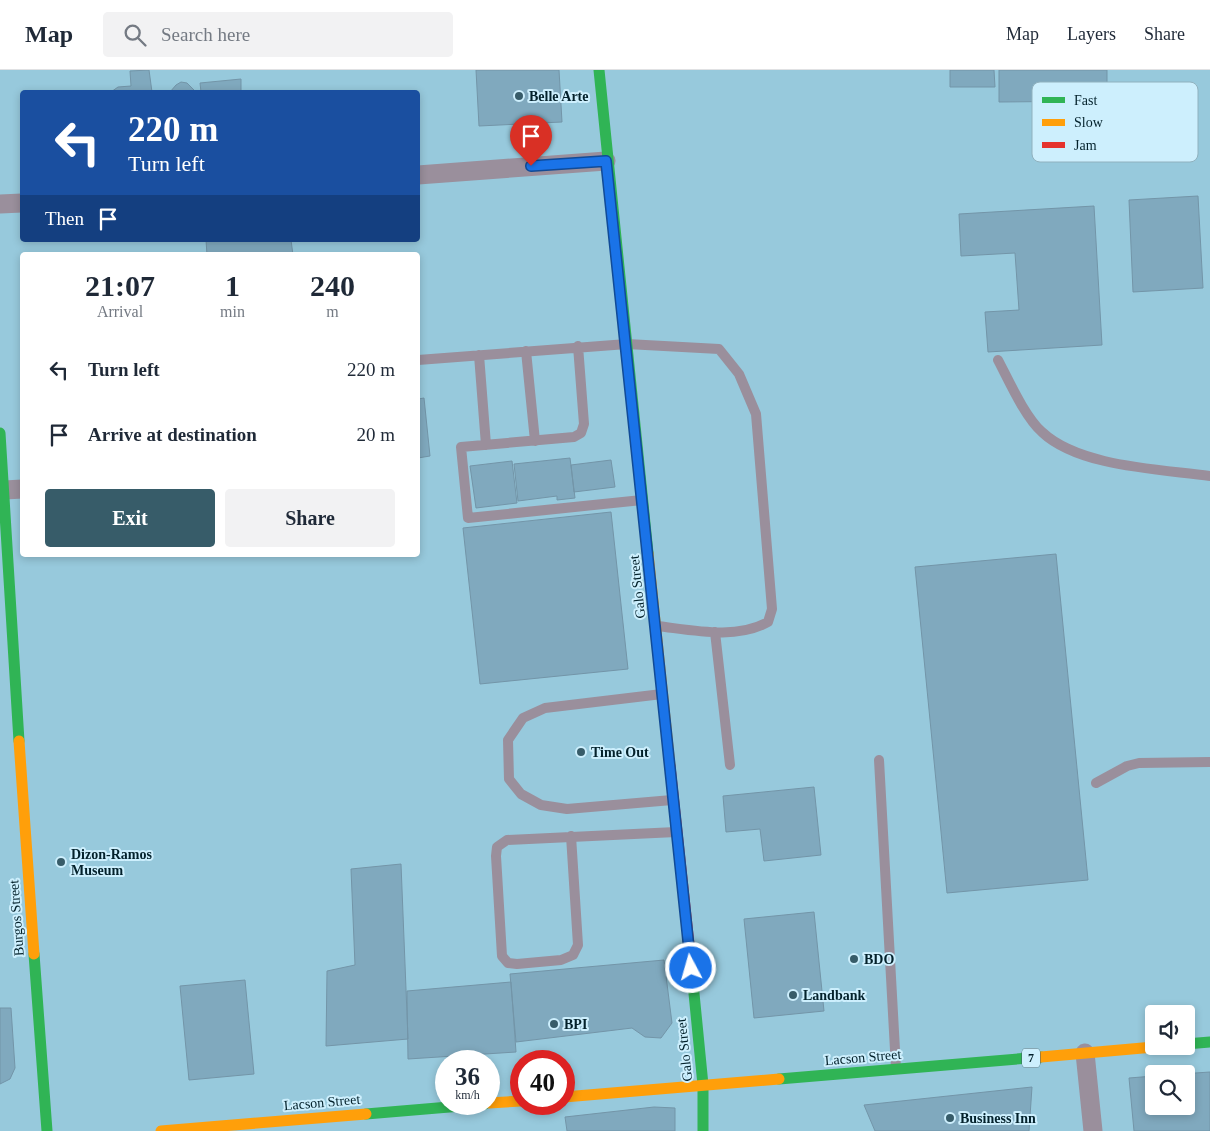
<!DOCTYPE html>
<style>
:root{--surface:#fff;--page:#f2f2f3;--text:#1f2937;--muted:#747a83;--line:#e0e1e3;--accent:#375c69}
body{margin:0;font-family:Georgia,serif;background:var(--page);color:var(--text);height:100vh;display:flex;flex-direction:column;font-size:19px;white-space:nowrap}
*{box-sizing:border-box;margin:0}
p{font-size:16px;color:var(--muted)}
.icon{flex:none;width:28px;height:28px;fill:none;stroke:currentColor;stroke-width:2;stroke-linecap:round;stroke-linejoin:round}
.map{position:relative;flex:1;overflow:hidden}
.details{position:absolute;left:20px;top:182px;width:400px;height:305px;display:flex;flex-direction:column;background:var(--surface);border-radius:5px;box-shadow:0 2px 8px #0003}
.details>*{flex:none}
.guide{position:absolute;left:20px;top:20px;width:400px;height:152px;border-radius:5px;box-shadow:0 2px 8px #0003;background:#1a4fa0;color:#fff;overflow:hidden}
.fabs{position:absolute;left:1145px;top:935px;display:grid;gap:10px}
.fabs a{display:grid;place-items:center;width:50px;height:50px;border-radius:5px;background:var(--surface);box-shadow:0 2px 8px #0003;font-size:25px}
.speed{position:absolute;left:435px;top:980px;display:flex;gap:10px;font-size:25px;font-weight:700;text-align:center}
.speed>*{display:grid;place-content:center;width:65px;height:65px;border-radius:50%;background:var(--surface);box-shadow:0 2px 8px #0003;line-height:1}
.speed small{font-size:12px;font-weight:400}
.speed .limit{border:8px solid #d22;background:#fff;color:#111}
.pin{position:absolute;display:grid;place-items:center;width:42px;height:42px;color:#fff;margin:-51px -21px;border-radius:50% 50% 50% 0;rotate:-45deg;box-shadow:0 0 5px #0007}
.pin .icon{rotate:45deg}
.me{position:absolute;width:55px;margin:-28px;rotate:354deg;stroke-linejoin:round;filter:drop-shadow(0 0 4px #0008)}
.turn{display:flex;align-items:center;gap:18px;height:105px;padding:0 25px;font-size:22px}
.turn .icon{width:65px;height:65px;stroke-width:2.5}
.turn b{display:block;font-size:35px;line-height:42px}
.then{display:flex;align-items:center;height:48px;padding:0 25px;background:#0003;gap:10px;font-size:19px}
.eta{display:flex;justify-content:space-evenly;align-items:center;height:85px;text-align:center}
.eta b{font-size:30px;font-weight:600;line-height:35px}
.button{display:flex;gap:10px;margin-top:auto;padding:10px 25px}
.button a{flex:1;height:58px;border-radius:5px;background:var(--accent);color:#fff;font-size:20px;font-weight:600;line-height:58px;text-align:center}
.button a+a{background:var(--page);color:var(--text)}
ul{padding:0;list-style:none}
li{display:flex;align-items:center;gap:15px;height:65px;padding:0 25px}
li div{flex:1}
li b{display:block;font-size:19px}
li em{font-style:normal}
header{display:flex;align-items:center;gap:30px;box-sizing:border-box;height:70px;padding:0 25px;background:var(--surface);border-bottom:1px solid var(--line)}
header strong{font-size:24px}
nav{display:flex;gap:28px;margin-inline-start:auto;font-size:18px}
.search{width:350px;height:45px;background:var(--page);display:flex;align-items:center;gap:12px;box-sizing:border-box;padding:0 18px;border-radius:5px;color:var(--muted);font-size:19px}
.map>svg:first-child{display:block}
.building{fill:#80a9be;stroke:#7395a8}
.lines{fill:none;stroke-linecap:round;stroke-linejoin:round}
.lane{stroke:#9a8f9c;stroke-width:10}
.street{stroke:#9a8f9c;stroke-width:19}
.fast{stroke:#30b455;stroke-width:11}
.slow{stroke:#ff9f0a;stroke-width:11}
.jam{stroke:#e5322d;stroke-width:11}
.route-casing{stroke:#114b97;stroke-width:12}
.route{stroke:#1a73e8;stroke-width:9}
.poi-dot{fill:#375c69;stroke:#cdeffd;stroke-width:2}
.labels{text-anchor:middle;stroke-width:4;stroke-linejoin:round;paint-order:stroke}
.shield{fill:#cdeffd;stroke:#405f6a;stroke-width:1}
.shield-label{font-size:12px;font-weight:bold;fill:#03212b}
.poi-label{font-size:14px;font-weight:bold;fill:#03212b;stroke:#cdeffd;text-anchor:start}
.street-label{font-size:14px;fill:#03212b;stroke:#cdeffd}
.key{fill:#cdeffd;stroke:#90b1be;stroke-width:1}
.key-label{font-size:14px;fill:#03212b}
</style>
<header>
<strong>Map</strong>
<div class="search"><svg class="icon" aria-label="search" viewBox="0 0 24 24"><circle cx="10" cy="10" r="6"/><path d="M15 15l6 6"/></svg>Search here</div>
<nav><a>Map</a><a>Layers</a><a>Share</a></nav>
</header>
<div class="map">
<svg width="1210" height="1061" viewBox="0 0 1210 1061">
<rect width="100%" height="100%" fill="#97c9dc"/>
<path class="building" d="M149,0L152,22H111L118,17L131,16L130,1Z
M476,0H559L562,52L479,56Z
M950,0H994L995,17H950Z
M999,0H1107V31L999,32Z
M241,9V22H201L200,13Z
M181,12L187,13L196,22H170L176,15Z
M1198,126L1203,218L1133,222L1129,130Z
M1094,136L1102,275L988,282L985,242L1019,240L1015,183L961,186L959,144Z
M206,170H291L293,185H207Z
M424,328L430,386L418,388V329Z
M570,388L575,428L557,430V426L518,431L514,394Z
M611,390L615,417L574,422L571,395Z
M512,391L517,433L476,438L470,396Z
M611,442L628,599L480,614L463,458Z
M1056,484L1088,810L947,823L915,497Z
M814,717L821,785L764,791L760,759L726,762L723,726Z
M401,794L408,969L326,976L327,901L355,895L351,799Z
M814,842L824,941L754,948L744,849Z
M664,890L672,953L661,968L645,967L632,958L516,972L510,904Z
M245,910L254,1004L189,1010L180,916Z
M511,912L516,982L408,989L407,921Z
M0,938H11L15,998L10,1009L0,1014Z
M1210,1002V1061H1134L1129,1008L1154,1006V1036H1186V1004H1181Z
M1032,1017L1029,1061H875L864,1035Z
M654,1037L675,1038V1061H567L565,1047Z"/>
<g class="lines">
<path class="lane" d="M578,276L584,354L581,363L574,367L461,377L468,448L642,430
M526,281L535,371
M479,285L486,375
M418,290L627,274L719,279L739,304L756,344L772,539L768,552C736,570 692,560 657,556
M998,290C1009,311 1025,347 1042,362C1079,397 1160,399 1210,406
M715,562L730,695
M662,624L545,638L523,648L508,670L509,709L521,724L541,735L567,739L672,730
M879,690L896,998
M1096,713L1127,696L1139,693L1210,692
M571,766L578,875L573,885L561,890L517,894L508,893L502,886L496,786L497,777L507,770L676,762"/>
<path class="street" d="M418,105L606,91
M0,134L22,133
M5,420L22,419
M1085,983L1093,1061"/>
<path class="fast" d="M599,0L648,483
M0,363L19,671
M34,884L47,1061
M691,893L703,1015V1061
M1186,974L1210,972
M779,1009L1041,987
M366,1044L485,1034"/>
<path class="slow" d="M648,483L670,696
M19,671L34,884
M1041,987L1165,976
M564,1027L779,1009
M489,1033L521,1031
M161,1061L366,1044"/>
<path class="jam" d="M670,696L691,893"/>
</g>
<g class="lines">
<g class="route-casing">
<path id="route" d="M531,96L606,91L691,898"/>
</g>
<use href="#route" class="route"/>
</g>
<g class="poi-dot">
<circle cx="519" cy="26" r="5"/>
<circle cx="581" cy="682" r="5"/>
<circle cx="61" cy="792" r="5"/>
<circle cx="854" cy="889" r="5"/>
<circle cx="793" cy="925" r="5"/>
<circle cx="554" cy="954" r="5"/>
<circle cx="950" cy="1048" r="5"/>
</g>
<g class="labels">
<rect class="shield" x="1022" y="978.5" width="18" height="19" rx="4"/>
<g class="shield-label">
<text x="1031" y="992">7</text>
</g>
<g class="poi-label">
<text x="529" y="31">Belle Arte</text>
<text x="591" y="687">Time Out</text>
<text x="71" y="789">Dizon-Ramos<tspan x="71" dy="16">Museum</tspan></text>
<text x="864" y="894">BDO</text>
<text x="803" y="930">Landbank</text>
<text x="564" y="959">BPI</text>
<text x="960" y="1053">Business Inn</text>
</g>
<g class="street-label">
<text transform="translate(637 517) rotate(-96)" y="5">Galo Street</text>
<text transform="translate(16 848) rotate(-94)" y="5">Burgos Street</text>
<text transform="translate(684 980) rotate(-96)" y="5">Galo Street</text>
<text transform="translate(863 987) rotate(-5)" y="5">Lacson Street</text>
<text transform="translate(322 1032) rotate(-5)" y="5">Lacson Street</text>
</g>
</g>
<rect x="1032" y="12" width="166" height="80" rx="8" class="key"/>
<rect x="1042" y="27" width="23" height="6" fill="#30b455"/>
<rect x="1042" y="49" width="23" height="7" fill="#ff9f0a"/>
<rect x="1042" y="72" width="23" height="6" fill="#e5322d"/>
<g class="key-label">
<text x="1074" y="35">Fast</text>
<text x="1074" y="57">Slow</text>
<text x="1074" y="80">Jam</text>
</g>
</svg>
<div class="fabs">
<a><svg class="icon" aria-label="sound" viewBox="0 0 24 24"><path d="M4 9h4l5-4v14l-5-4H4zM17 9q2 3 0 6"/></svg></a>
<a><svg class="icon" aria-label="search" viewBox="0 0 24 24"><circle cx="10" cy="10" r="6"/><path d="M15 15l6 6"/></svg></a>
</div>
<div class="speed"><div>36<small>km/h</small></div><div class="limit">40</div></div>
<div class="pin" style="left:531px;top:96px;background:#d93025"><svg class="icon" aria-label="arrive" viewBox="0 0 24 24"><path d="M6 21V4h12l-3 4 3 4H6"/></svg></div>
<svg class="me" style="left:691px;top:898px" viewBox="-20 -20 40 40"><circle r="17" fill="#1a73e8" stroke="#fff" stroke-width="3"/><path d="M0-11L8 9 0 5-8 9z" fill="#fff"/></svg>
<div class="guide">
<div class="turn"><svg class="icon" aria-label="left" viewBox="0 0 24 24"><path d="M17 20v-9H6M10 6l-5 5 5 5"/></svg><div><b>220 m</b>Turn left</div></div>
<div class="then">Then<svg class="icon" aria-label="arrive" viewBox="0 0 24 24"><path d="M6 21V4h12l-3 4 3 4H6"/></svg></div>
</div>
<section class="details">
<div class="eta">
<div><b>21:07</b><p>Arrival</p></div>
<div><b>1</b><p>min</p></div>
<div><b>240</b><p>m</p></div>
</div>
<ul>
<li><svg class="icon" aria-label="left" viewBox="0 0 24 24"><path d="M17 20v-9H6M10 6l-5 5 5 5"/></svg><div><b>Turn left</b></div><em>220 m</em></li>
<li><svg class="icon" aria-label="arrive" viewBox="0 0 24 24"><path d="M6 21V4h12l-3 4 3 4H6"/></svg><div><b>Arrive at destination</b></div><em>20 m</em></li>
</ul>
<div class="button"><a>Exit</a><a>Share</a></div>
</section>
</div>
